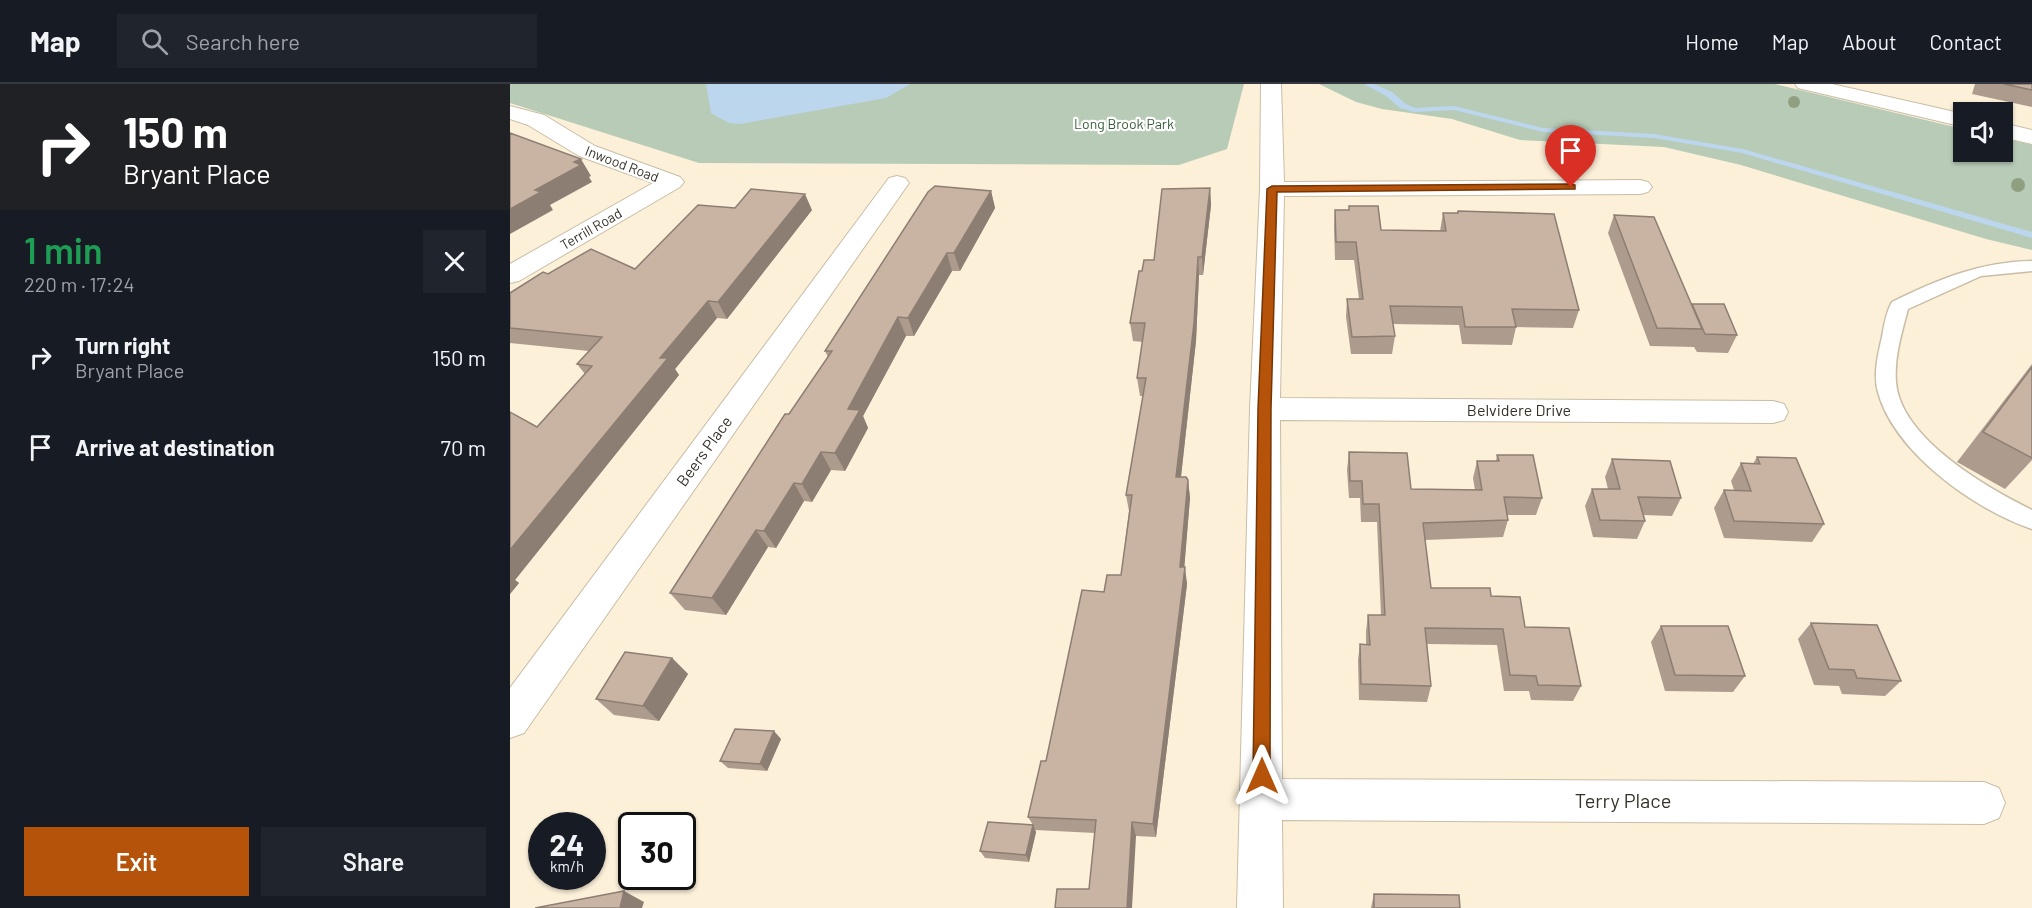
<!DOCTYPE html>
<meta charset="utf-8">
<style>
:root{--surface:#171b24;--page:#20242c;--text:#f1f3f6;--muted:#9ea1a6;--line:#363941;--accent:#b45309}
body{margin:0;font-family:Barlow,sans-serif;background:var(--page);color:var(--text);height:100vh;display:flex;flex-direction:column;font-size:22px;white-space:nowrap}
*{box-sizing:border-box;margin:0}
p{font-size:20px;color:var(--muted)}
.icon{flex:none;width:33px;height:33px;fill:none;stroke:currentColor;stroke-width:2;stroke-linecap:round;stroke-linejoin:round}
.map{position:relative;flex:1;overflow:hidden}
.panel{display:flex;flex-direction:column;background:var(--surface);width:510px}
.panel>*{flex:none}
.top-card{background:#202124;color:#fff;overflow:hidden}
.tools{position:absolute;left:1443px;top:18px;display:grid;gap:12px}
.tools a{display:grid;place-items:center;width:60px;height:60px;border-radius:0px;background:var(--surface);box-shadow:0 2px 4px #0004;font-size:30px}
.speed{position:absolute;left:18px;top:728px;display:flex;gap:12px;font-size:30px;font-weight:700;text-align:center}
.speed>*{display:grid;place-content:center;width:78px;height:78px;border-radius:50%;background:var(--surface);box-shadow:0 2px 4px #0004;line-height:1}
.speed small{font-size:15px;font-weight:400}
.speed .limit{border:3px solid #111;border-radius:9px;background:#fff;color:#111}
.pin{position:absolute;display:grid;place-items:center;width:51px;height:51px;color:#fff;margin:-62px -26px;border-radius:50% 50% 50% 0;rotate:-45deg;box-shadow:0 0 6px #0007}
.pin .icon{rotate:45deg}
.me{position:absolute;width:66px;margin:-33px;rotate:0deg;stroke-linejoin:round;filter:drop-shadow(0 0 4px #0008)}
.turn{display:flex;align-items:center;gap:21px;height:126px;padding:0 24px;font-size:27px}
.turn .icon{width:78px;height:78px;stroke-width:2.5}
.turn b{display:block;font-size:42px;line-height:51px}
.round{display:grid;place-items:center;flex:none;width:63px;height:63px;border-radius:0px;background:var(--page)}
.headline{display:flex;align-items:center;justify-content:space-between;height:102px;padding:0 24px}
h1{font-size:36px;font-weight:600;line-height:45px;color:#1e9e55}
.cta{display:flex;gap:12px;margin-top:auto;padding:12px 24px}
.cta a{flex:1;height:69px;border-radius:0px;background:var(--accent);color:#fff;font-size:24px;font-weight:600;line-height:69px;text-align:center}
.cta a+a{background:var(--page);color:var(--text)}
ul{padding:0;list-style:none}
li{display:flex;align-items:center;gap:18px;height:90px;padding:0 24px}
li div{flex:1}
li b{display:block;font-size:22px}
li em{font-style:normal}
header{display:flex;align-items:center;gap:36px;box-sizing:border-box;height:84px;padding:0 30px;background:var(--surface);border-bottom:2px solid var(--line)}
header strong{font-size:28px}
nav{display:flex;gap:33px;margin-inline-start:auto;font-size:21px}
.search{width:420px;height:54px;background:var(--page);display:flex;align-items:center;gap:15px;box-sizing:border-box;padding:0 21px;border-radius:0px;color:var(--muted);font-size:22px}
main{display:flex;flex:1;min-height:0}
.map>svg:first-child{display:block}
.green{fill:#b7cbb6}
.water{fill:#bcd6ed}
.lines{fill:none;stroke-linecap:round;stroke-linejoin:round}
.stream{fill:#bcd6ed;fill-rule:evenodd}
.lane-casing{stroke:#c9bda7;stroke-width:3}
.street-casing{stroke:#c9bda7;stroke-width:2}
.lane{fill:#fff;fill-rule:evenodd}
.street{fill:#fff;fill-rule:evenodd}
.tree{fill:#919f81}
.wall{fill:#ad9b8d}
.shaded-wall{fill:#8d7e73}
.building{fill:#c9b4a4;stroke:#8d7e73;stroke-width:1.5}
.route{fill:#b45309;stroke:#753606;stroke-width:1.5}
.labels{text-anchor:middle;stroke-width:4.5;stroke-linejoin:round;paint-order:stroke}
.far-park-label{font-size:14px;fill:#395d39;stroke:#fff}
.far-street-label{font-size:14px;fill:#363128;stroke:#fff}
.street-label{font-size:16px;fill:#363128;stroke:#fff}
.near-street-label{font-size:20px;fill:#363128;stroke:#fff}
</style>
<header>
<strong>Map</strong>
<div class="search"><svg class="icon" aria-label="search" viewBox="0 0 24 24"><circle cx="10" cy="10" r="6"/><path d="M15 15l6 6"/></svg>Search here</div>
<nav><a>Home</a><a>Map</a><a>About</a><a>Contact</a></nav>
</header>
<main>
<section class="panel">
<div class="top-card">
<div class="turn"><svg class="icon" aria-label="right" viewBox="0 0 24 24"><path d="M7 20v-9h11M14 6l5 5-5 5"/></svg><div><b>150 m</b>Bryant Place</div></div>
</div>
<div class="headline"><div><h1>1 min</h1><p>220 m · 17:24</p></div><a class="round"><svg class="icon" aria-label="close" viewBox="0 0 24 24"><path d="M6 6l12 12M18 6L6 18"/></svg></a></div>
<ul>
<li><svg class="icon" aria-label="right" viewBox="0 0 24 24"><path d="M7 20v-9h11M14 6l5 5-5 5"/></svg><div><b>Turn right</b><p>Bryant Place</p></div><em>150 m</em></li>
<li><svg class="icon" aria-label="arrive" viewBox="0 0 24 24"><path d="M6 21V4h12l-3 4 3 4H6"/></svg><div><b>Arrive at destination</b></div><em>70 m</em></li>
</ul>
<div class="cta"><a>Exit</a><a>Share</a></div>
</section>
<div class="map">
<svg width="1522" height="824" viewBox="0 0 1522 824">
<rect width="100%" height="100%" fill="#fcf0d9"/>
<path class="green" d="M0,0H734L717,65L669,81L189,79L0,19Z
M809,0H1265L1453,45L1454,68H1492L1493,54L1522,61V166L1476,155L1231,81L1154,63L1010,56L942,35L872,25L846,18Z"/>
<path class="water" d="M196,0H400L376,14L230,40L219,39L201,29Z"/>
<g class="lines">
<path class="stream" d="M854,0H864L882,8L896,20L905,24L944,22L1033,44L1144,50L1233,65L1522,148V154L1232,69L1144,54L1033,48L944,26L904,28L890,24L876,12Z"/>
<g class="lane-casing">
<path id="lane" d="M1522,177V187L1471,192L1398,225C1392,248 1384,273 1386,298C1390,354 1477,404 1522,426V445C1465,426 1384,368 1368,308C1363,291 1368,270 1372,253C1374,242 1376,228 1382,218C1429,195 1470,178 1522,177Z"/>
</g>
<g class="street-casing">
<path id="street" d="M751,0H771L774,98L1130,96L1138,98L1142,103L1138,108L1130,110L774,112L770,314L1263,317L1274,320L1278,328L1274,336L1263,339L770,336L772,695L1474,698L1489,704L1495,719L1489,734L1474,740L772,736L773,824H727L740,325L750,105Z
M1285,0H1322L1454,30V43L1288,4Z
M0,22L34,31L85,62L170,93L174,98L170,103L9,197L0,199V180L143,99L69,72L18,41L0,35Z
M1492,39L1522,46V60L1492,53Z
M387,92L395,94L399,99L14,649L0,654V604L379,94Z"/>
</g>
<use href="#lane" class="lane"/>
<use href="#street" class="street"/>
</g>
<g class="tree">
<circle cx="1284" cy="18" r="6"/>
<circle cx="1508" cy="101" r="7"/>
</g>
<path class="wall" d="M1465,0H1522V23L1462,10Z
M700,104L701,121L693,191H689L686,257L671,393L678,396L680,414L674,483L677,500L646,753L626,752L579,805L585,749L525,746L526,748L519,778L475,774L470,767L523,741L518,733L536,677L594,508L611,491L619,427L616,411L633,312H630L627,294L633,258L623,257L620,239L632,187L644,176Z
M481,107L485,124L450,187H442L404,252H396L353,332L358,344L335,387L321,386L302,418L294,417L266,464L258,463L216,531L175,526L160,509L318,273L315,267Z
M839,122L871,146L930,147L933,129H947L948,127L1069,226L1063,244L1006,243L1002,261L952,260L949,241L882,240L885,252L882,270H841L836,233L837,215H849L844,176H825L824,143L825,126H839Z
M225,124L302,126L217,235L207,234L165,285L169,291L5,496L9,499L0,510V328L27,343L75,290L67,280L79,267L0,259V209L38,190L125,185Z
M1104,131L1182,220L1227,251L1218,269L1187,268L1184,263L1140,262L1098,149Z
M1522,280V376L1495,405L1447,378Z
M839,368L901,405L965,406L963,394L967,377H986L987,371L1032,414L1026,431H997L998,436L993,453L915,456L921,504L981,512L1015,543L1071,602L1063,617L1021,616L1019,607H994L987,561L917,560L921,602L917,618L849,616L848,576L850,560H856V547L858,531H871L867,438H851L850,414H839L837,386Z
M1247,373L1314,440L1302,458L1214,454L1204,424L1214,406H1224L1221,397L1231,379L1243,380Z
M1102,375L1171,414L1162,432L1133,431L1135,437L1127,455L1083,453L1075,422L1082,405H1098L1095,393Z
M1301,539L1391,597L1375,612L1332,610L1329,602L1304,601L1288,555Z
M1151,542L1235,592L1223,608L1155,607L1141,558Z
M162,574L178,590L149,637L104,631L86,615Z
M271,655L257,687L218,684L210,677Z
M864,810L950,824H861Z"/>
<path class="shaded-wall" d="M71,75L81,92L79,93L82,98L40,121L43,126L0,150V125L25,106L64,78Z
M700,104L701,121L693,191L692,173Z
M481,107L485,124L450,187L444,169Z
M295,110L302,126L217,235L208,218Z
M437,169L442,187L404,252L398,234Z
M688,173L689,191L686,257L669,410L666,393Z
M198,217L207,234L165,285L169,291L5,496L9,499L0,510V466L150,274Z
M388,233L396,252L353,332L358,344L335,387L325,369L338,325Z
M311,368L321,386L302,418L292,400Z
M678,396L680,414L673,500L675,483L677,500L646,753L643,740Z
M284,399L294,417L266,464L254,447Z
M246,446L258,463L216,531L202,514Z
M162,574L178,590L149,637L133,622Z
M264,647L271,655L257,687L250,680Z
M622,738L626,752L622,824H617Z
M523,741L526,748L519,778L516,771Z
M114,807L134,818L132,824H110Z"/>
<path class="building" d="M1494,0H1522V6Z
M0,49L71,75L64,78L71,81L25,106L31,108L0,125Z
M425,102L481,107L444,169H437L398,234L388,233L338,325L350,326L325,369L311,368L292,400L284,399L254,447L246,446L202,514L160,509L275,330H279L322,267H315L418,108Z
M700,104L692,173H688L684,239L666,393H676L678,396L670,483H675L643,740L622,738L617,824H545L547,805H579L586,736L518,733L531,677H536L572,506L594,508L597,491H611L622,411H616L636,294H627L635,239H620L629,187H632L634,176H644L652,105Z
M241,105L295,110L208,218L198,217L150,274H158L0,466V328L27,343L82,282L67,280L92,253L0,244V209L33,188L38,190L81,165L125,185L188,121L225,124Z
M839,122H868L871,146L936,147L933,129H948V127L1044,130L1069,226L1002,225L1006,243H955L952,223L880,222L885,252L842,253L837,215H853L846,158H826L825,126H839Z
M1104,131L1144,133L1192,245L1147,244Z
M1182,220H1214L1227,251L1195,250Z
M1522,283V374L1473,348Z
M839,368L897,369L901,405L972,406L967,377H989L987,371H1023L1032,414L994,413L998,436L913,439L921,504H980L981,512L1010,513L1015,543L1059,544L1071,602L1028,601L1026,592L1000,591L993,545L915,544L921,602L851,600L850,560L860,561L858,531H875L869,420H853L852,397H840Z
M1247,373L1286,374L1314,440L1224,437L1214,406L1241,407L1231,379L1250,380Z
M1102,375L1160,377L1171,414L1128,413L1135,437L1090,436L1082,405H1110Z
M1301,539L1367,541L1391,597L1347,594L1344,586L1319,585Z
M1151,542H1218L1235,592L1165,591Z
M115,568L162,574L133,622L86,615Z
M225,645L264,647L250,680L210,677Z
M478,738L523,741L516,771L470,767Z
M114,807L110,824H25Z
M864,810L949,811L950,824H864Z"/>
<path class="route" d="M1061,100L1065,101V105L767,108L761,325L760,692L758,698L752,700L746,698L743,692L748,325L757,105L762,102Z"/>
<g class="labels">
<g class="far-park-label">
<text x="614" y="45">Long Brook Park</text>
</g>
<g class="far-street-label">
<text transform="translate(112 80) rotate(21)" y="5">Inwood Road</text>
<text transform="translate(81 145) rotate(-30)" y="5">Terrill Road</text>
</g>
<g class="street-label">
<text x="1009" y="332">Belvidere Drive</text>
<text transform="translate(194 367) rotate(-54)" y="6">Beers Place</text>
</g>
<g class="near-street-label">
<text x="1113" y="724">Terry Place</text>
</g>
</g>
</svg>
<div class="tools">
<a><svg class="icon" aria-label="sound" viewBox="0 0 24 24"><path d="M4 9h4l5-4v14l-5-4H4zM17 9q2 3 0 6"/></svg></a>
</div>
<div class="speed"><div>24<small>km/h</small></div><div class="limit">30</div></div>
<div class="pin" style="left:1061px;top:103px;background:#d93025"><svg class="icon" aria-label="arrive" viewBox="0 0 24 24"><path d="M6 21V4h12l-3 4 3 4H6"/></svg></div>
<svg class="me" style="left:752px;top:692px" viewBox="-20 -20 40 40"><path d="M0-17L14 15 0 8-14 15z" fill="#b45309" stroke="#fff" stroke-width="4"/></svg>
</div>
</main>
